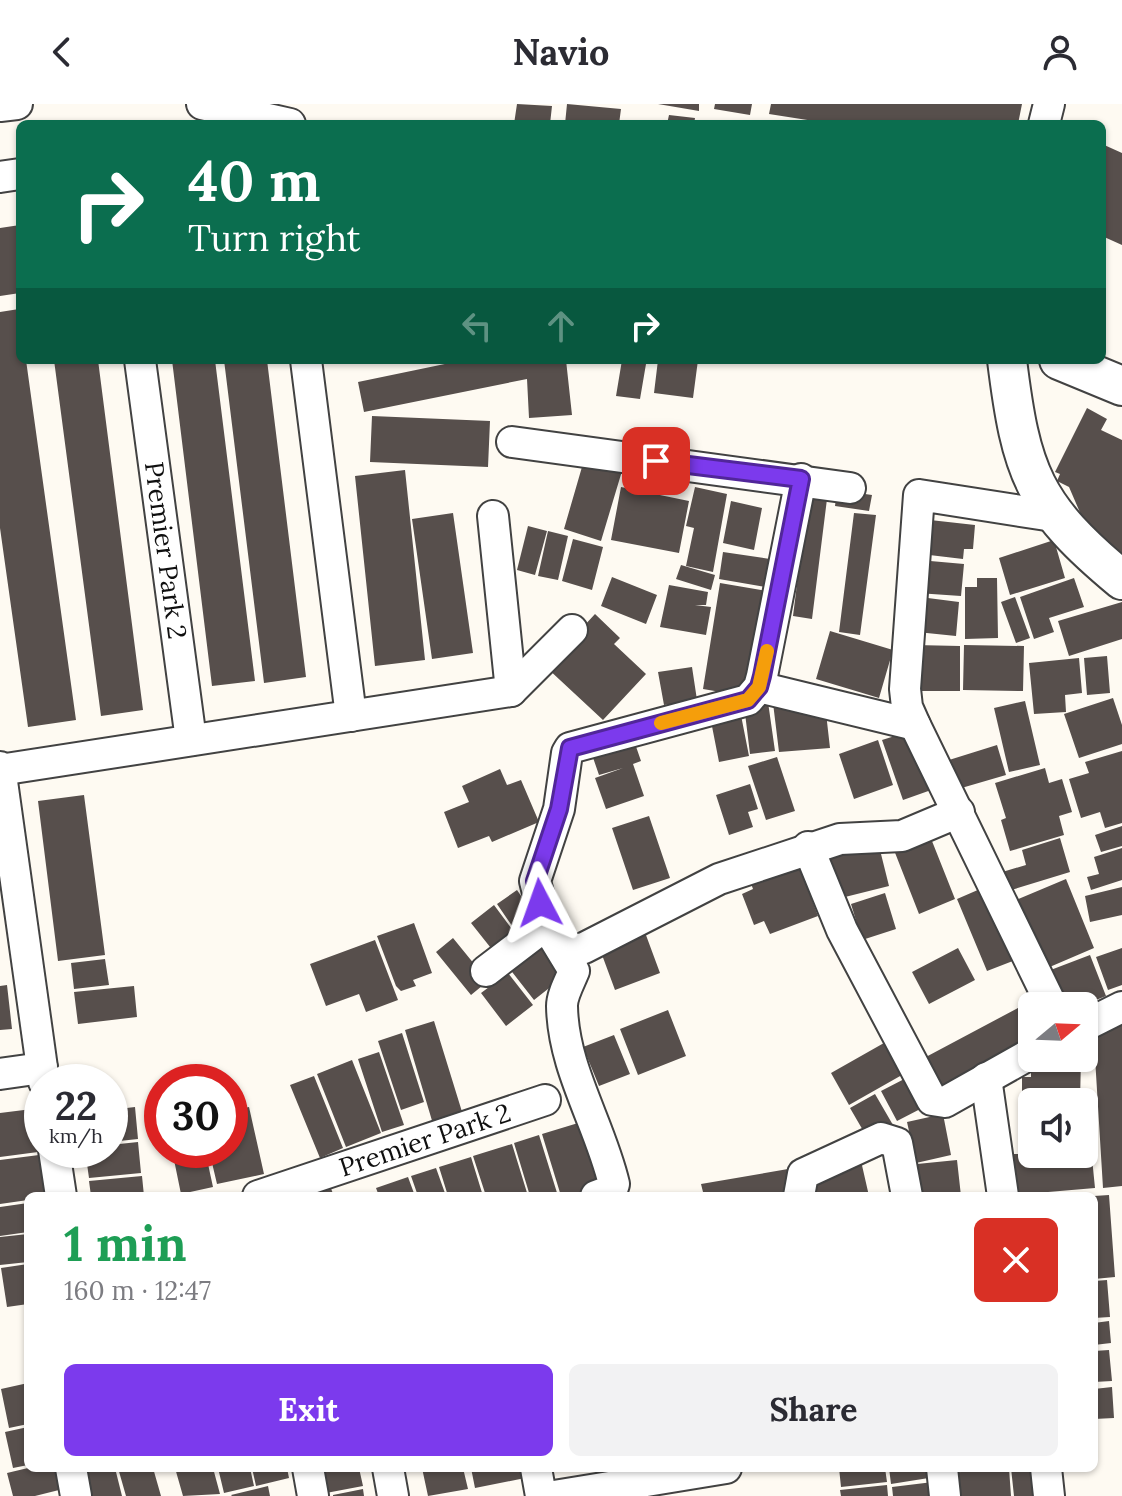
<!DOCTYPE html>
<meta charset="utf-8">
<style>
:root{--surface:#fff;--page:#f2f2f3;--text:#2b2b33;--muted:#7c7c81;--accent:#7c3aed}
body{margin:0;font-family:Lora,serif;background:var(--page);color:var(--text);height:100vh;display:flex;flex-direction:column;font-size:30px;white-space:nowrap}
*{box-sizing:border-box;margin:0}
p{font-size:26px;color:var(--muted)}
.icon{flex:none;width:44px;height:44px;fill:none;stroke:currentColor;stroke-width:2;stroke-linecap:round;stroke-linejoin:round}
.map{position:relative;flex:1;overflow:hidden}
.drawer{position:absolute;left:24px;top:1088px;width:1074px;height:280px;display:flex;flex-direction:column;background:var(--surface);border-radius:12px;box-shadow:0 2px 6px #0004}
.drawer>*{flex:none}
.banner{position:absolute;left:16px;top:16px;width:1090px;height:244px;border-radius:12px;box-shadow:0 2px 6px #0004;background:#0b6e4f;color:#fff;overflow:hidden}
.needle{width:52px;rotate:71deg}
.buttons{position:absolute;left:1018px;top:888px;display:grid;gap:16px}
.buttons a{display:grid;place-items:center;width:80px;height:80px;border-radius:12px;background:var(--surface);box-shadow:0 2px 6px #0004;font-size:40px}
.speed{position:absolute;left:24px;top:960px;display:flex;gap:16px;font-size:40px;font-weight:700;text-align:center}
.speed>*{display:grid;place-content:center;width:104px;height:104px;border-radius:50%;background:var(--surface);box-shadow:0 2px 6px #0004;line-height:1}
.speed small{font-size:20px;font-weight:400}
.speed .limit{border:12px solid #d22;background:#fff;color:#111}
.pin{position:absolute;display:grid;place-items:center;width:68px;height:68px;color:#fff;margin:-34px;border-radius:16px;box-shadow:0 4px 12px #0006}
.me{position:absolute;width:88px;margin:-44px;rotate:356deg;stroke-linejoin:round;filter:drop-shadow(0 0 6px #0008)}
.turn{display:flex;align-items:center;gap:28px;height:168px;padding:0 40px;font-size:36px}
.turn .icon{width:104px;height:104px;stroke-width:2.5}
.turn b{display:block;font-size:56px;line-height:68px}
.lanes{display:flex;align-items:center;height:76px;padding:0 40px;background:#0003;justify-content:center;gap:40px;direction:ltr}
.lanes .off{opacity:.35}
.round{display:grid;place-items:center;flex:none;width:84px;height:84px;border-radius:12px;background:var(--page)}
.summary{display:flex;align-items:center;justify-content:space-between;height:136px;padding:0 40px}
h1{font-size:48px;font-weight:700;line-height:60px;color:#1e9e55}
.primary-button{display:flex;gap:16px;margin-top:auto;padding:16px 40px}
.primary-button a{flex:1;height:92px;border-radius:12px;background:var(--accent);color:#fff;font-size:32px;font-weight:700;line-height:92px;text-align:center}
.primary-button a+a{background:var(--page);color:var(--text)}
header{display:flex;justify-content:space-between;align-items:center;height:104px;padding:0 40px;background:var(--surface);font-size:36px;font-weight:700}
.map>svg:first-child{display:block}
.building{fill:#574f4c}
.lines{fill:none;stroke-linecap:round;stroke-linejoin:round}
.minor-casing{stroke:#424242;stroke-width:34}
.tertiary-casing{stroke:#424242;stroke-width:42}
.minor{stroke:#fff;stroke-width:30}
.tertiary{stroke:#fff;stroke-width:38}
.route-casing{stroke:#51269a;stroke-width:20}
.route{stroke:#7c3aed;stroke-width:14}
.slow{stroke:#f59e0b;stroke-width:14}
.labels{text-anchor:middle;stroke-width:8;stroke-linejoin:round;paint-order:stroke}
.street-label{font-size:26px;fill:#0f0f0f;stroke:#fff}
</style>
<header><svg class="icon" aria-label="back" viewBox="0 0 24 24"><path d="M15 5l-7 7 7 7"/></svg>Navio<svg class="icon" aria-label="person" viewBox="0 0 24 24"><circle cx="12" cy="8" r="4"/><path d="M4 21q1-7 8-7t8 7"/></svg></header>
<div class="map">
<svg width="1122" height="1392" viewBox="0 0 1122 1392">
<rect width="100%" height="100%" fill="#fefaf2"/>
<path class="building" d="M517,0L552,2L550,20H514Z
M567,0L621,5L619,20H565Z
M658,0H699V7Z
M715,0H752L750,11L714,5Z
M771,0H1022L1018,20H833L769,10Z
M669,11L695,14L694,20H667Z
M1102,40L1122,49V141L1102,132Z
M20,121V189L0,192V124Z
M19,205L20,256H26L76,616L28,623L0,424V208Z
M54,256H98L143,606L101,612Z
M172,256H215L255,577L212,582Z
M224,256H267L306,573L264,579Z
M464,256H566L572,311L529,314L527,275L364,308L358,278Z
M622,256L646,260L640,295L616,292Z
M658,256H698L693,294L654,289Z
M1087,304L1107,315L1101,326L1122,336V453L1088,427L1069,383L1057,377L1060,370L1055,368Z
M372,312L490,317L488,363L370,358Z
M584,356L622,367L601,437L564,425Z
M405,366L425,556L375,562L355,372Z
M621,383L689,397L679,449L611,436Z
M695,383L727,390L713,468L686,462L694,424L686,422Z
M809,385L828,387L812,515L793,512Z
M837,386L872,391L869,407L835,402Z
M731,397L762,404L754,446L723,439Z
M453,409L473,549L432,555L412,415Z
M854,409L876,411L860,531L839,528Z
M930,416L975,421L973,445H964L963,455L921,450Z
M528,422L547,427L535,471L517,466Z
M548,427L568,432L558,476L538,472Z
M573,435L603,443L592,486L562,477Z
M1054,436L1065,474L1010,491L999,454Z
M723,448L770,455L766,483L719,475Z
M919,456L964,460L961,492L917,489Z
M681,461L715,471L711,486L676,475Z
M612,473L657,491L646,520L601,502Z
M977,474H997L998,534L965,535V483H977Z
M1074,474L1084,503L1049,514L1054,528L1034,535L1020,493Z
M720,479L767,487L750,593L703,585Z
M669,481L708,488L706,501H695L711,503L706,531L660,523Z
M920,493L959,498L956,532L917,528Z
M1015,493L1030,534L1016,539L1001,498Z
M1122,498V535L1069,552L1058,517Z
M595,510L620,534L614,540L646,570L603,616L546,563Z
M830,527L893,546L879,594L816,575Z
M915,541L960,542V587H916Z
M964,541L1024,542L1023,587L963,586Z
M1107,552L1110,589L1087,591L1084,554Z
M1079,554L1082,589L1065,591L1066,608L1034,610L1029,559Z
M692,563L697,596L664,601L658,568Z
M1113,594L1122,621V640L1079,654L1064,610Z
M804,596L806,610L826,609L830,644L779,648L773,599Z
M1025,597L1040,661L1009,668L994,604Z
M768,598L775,647L750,650L744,601Z
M739,601L749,652L719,658L709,607Z
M914,626L934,685L903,696L882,636Z
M631,628L641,657L633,660L644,692L606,705L595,674L623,664L599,671L589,642Z
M878,636L893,681L854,695L839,650Z
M997,641L1006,671L958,685L949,656Z
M1122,647V719L1105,724L1100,708L1081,714L1069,675L1089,669L1085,658Z
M777,653L795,707L766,716L748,662Z
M1045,664L1049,679L1062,675L1072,708L1059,712L1064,731L1010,747L1001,716L1006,714L995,679Z
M500,665L507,681L521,676L539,718L492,738L489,732L458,744L444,708L469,698L462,682Z
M750,680L758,705L748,708L753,723L729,731L716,691Z
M84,691L105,851L58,857L38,697Z
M649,712L670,774L633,786L612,724Z
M1122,722V742L1101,748L1095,731Z
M928,727L955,795L919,810L892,741Z
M1060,734L1070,768L1005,788L999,769L1026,761L1022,746Z
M878,738L889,782L837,795L826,751Z
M1122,744V776L1091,786L1087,773L1099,770L1094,753Z
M797,756L818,812L770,830L764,817L754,821L742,790L753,785L749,774Z
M1066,775L1094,844L1045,865L1016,796Z
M987,782L1018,855L987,867L957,795Z
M1122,783V811L1090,818L1085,792Z
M517,786L541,821L521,835L497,800Z
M885,789L896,825L862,836L851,800Z
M494,801L520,836L498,853L471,819Z
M414,819L432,869L413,876L416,882L401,887L396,882L377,832Z
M643,823L660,869L615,886L598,840Z
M543,829L572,866L534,896L505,859Z
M453,834L488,877L471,891L436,848Z
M375,836L398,896L366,908L359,890L326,902L310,860Z
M958,844L975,876L929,900L912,868Z
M1122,844V881L1108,886L1096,853Z
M1090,851L1106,892L1081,902H1062L1048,867Z
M105,855L109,881L74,885L71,859Z
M508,869L533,901L506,922L481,889Z
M7,881L12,925L0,926V882Z
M134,882L137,913L78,920L74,888Z
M1033,896L1036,902H1032V940L941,988L924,954Z
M668,906L686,952L638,971L620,925Z
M434,917L463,1011L433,1020L405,926Z
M1122,920V1082L1103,1084L1093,921Z
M402,929L424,998L401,1006L378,937Z
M614,931L630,970L599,982L583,943Z
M891,935L909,967L849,1001L831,969Z
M379,948L404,1021L382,1028L358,955Z
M1031,954H1081L1080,998L1022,1001V973H1031Z
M352,956L381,1029L346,1043L317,970Z
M912,971L928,1001L897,1017L881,987Z
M314,972L343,1044L320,1054L290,981Z
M875,990L893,1021L868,1035L850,1004Z
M135,1003L138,1035L110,1038V1006Z
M249,1003L264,1070L217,1080L209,1046H230V1007Z
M1023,1004H1032V1030H1022Z
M32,1005L38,1048L0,1053V1009Z
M943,1010L951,1051L916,1059L907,1018Z
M588,1016L608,1084L581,1092H561L542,1030Z
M539,1031L558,1092H530L514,1039Z
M138,1038L141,1069L89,1074L85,1046H110V1041Z
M512,1040L528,1092H486L473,1052Z
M1084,1044H1091L1095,1084L1012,1091L1009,1050H1084Z
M172,1046H205L213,1083L181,1090Z
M39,1051L45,1092H28V1096L0,1100V1056Z
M471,1053L483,1092H448L439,1063Z
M957,1056L961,1092H911L907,1061Z
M861,1057L869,1092H810L805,1070Z
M436,1064L446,1092H418L411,1072Z
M788,1065L793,1092H704L701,1080Z
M142,1072L144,1092H91L89,1077Z
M408,1073L415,1092H379L376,1084Z
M330,1082L334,1092H308Z
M1109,1091L1115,1173L1094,1175V1092Z
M28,1099V1128L0,1132V1103Z
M28,1130V1158L0,1161V1133Z
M28,1160V1200L7,1203L1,1164Z
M1107,1176L1110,1213L1094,1214V1177Z
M1109,1217L1111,1239L1094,1241V1219Z
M1109,1246L1112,1277L1094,1278V1247Z
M28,1279V1320L9,1324L1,1285Z
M1112,1283L1114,1314L1094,1315V1285Z
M28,1323V1361L13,1364L5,1328Z
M28,1364H62L67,1384L35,1392H13L7,1369Z
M88,1364H115L122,1392H82L76,1367Z
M118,1364H153L161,1392H126Z
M175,1364H213L220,1390L183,1392Z
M218,1364H250L254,1382L224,1389Z
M252,1364H287L289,1374L256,1382Z
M321,1364H359L363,1382L326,1389Z
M422,1364H463L468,1385L428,1392Z
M471,1364H528L530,1373L475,1384Z
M839,1364H885L887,1378L841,1383Z
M889,1364H933L935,1373L891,1380Z
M1009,1364L1011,1392H950L949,1369Z
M1011,1364H1042L1044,1392H1014Z
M933,1378L934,1392H893L892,1383Z
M887,1381L888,1392H841L840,1386Z
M268,1382L270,1392H232L231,1391Z
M363,1385L364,1392H333V1391Z"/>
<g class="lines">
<g class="minor-casing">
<g id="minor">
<path d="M202,0L290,20"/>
<path d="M0,2L17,0"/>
<path d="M1044,20L1049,0"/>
<path d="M0,73L20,70"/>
<path id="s1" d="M140,256L191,636"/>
<path d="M306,256L351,612"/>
<path d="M512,338L850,384"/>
<path d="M493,412L511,587"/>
<path d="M759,583L915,621"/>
<path d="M0,663L44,978"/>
<path d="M0,666L511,587L572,526"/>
<path d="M808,743L842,826L932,996L945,998L1032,949"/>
<path d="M560,842L575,846L584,844L719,775L840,735L902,732L959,708"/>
<path d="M486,867L546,821"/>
<path d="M1052,902L915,621L907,603L905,585L919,391L1053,412"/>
<path d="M1084,922L1122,903"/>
<path d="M0,970L42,964"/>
<path d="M986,974L1003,1092"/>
<path d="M54,1046L61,1092"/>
<path id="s2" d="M258,1092L545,996"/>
<path d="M596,1092L612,1086L614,1080C600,1020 563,965 562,902C562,891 570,877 574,867L546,821L535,777L559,705L567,649L570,644L748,596L759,583L762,572L801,375"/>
<path d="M799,1092L803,1070L881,1034L897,1039L907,1092"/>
<path d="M71,1364L76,1392"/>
<path d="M308,1364L313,1392"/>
<path d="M388,1364L393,1392"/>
<path d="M536,1364L541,1392"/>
<path d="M942,1364L945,1392"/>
<path d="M1046,1364L1049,1392"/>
<path d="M554,1392L726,1364"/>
</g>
</g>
<g class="tertiary-casing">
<path id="tertiary" d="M1007,256C1021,369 1033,402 1122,476
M1059,256L1122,282"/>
</g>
<use href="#minor" class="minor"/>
<use href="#tertiary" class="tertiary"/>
</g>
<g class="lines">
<g class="route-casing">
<path id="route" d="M540,799L535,777L559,705L570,644L748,596L759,583L762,572L801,375L656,357"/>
</g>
<use href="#route" class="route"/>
<path class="slow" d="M661,619L748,596L759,583L767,547"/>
</g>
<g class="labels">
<g class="street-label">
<text dy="9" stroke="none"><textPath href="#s1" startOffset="192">Premier Park 2</textPath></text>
<text dy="9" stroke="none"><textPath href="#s2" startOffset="176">Premier Park 2</textPath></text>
</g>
</g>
</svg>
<div class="buttons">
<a><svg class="needle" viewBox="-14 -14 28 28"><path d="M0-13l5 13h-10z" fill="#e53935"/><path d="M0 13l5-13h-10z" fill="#7c7c81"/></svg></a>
<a><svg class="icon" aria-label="sound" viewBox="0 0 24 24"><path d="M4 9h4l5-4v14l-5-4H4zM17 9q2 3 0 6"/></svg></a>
</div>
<div class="speed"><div>22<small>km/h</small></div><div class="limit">30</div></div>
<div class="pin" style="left:656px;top:357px;background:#d93025"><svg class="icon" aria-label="arrive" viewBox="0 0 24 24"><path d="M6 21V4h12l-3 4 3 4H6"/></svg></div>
<svg class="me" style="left:540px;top:799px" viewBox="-20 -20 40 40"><path d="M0-17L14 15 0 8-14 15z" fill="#7c3aed" stroke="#fff" stroke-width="4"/></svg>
<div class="banner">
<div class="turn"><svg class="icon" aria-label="right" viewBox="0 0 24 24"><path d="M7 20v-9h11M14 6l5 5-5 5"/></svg><div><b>40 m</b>Turn right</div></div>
<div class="lanes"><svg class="icon off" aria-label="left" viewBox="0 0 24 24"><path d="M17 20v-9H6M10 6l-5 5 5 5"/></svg><svg class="icon off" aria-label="ahead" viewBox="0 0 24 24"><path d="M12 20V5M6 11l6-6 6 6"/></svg><svg class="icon" aria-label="right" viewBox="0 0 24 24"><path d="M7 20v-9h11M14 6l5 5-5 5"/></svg></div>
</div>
<section class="drawer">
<div class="summary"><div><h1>1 min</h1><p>160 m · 12:47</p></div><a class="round" style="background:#d93025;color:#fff"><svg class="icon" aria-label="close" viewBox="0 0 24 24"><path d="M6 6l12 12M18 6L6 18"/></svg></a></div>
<div class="primary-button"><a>Exit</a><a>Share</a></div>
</section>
</div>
